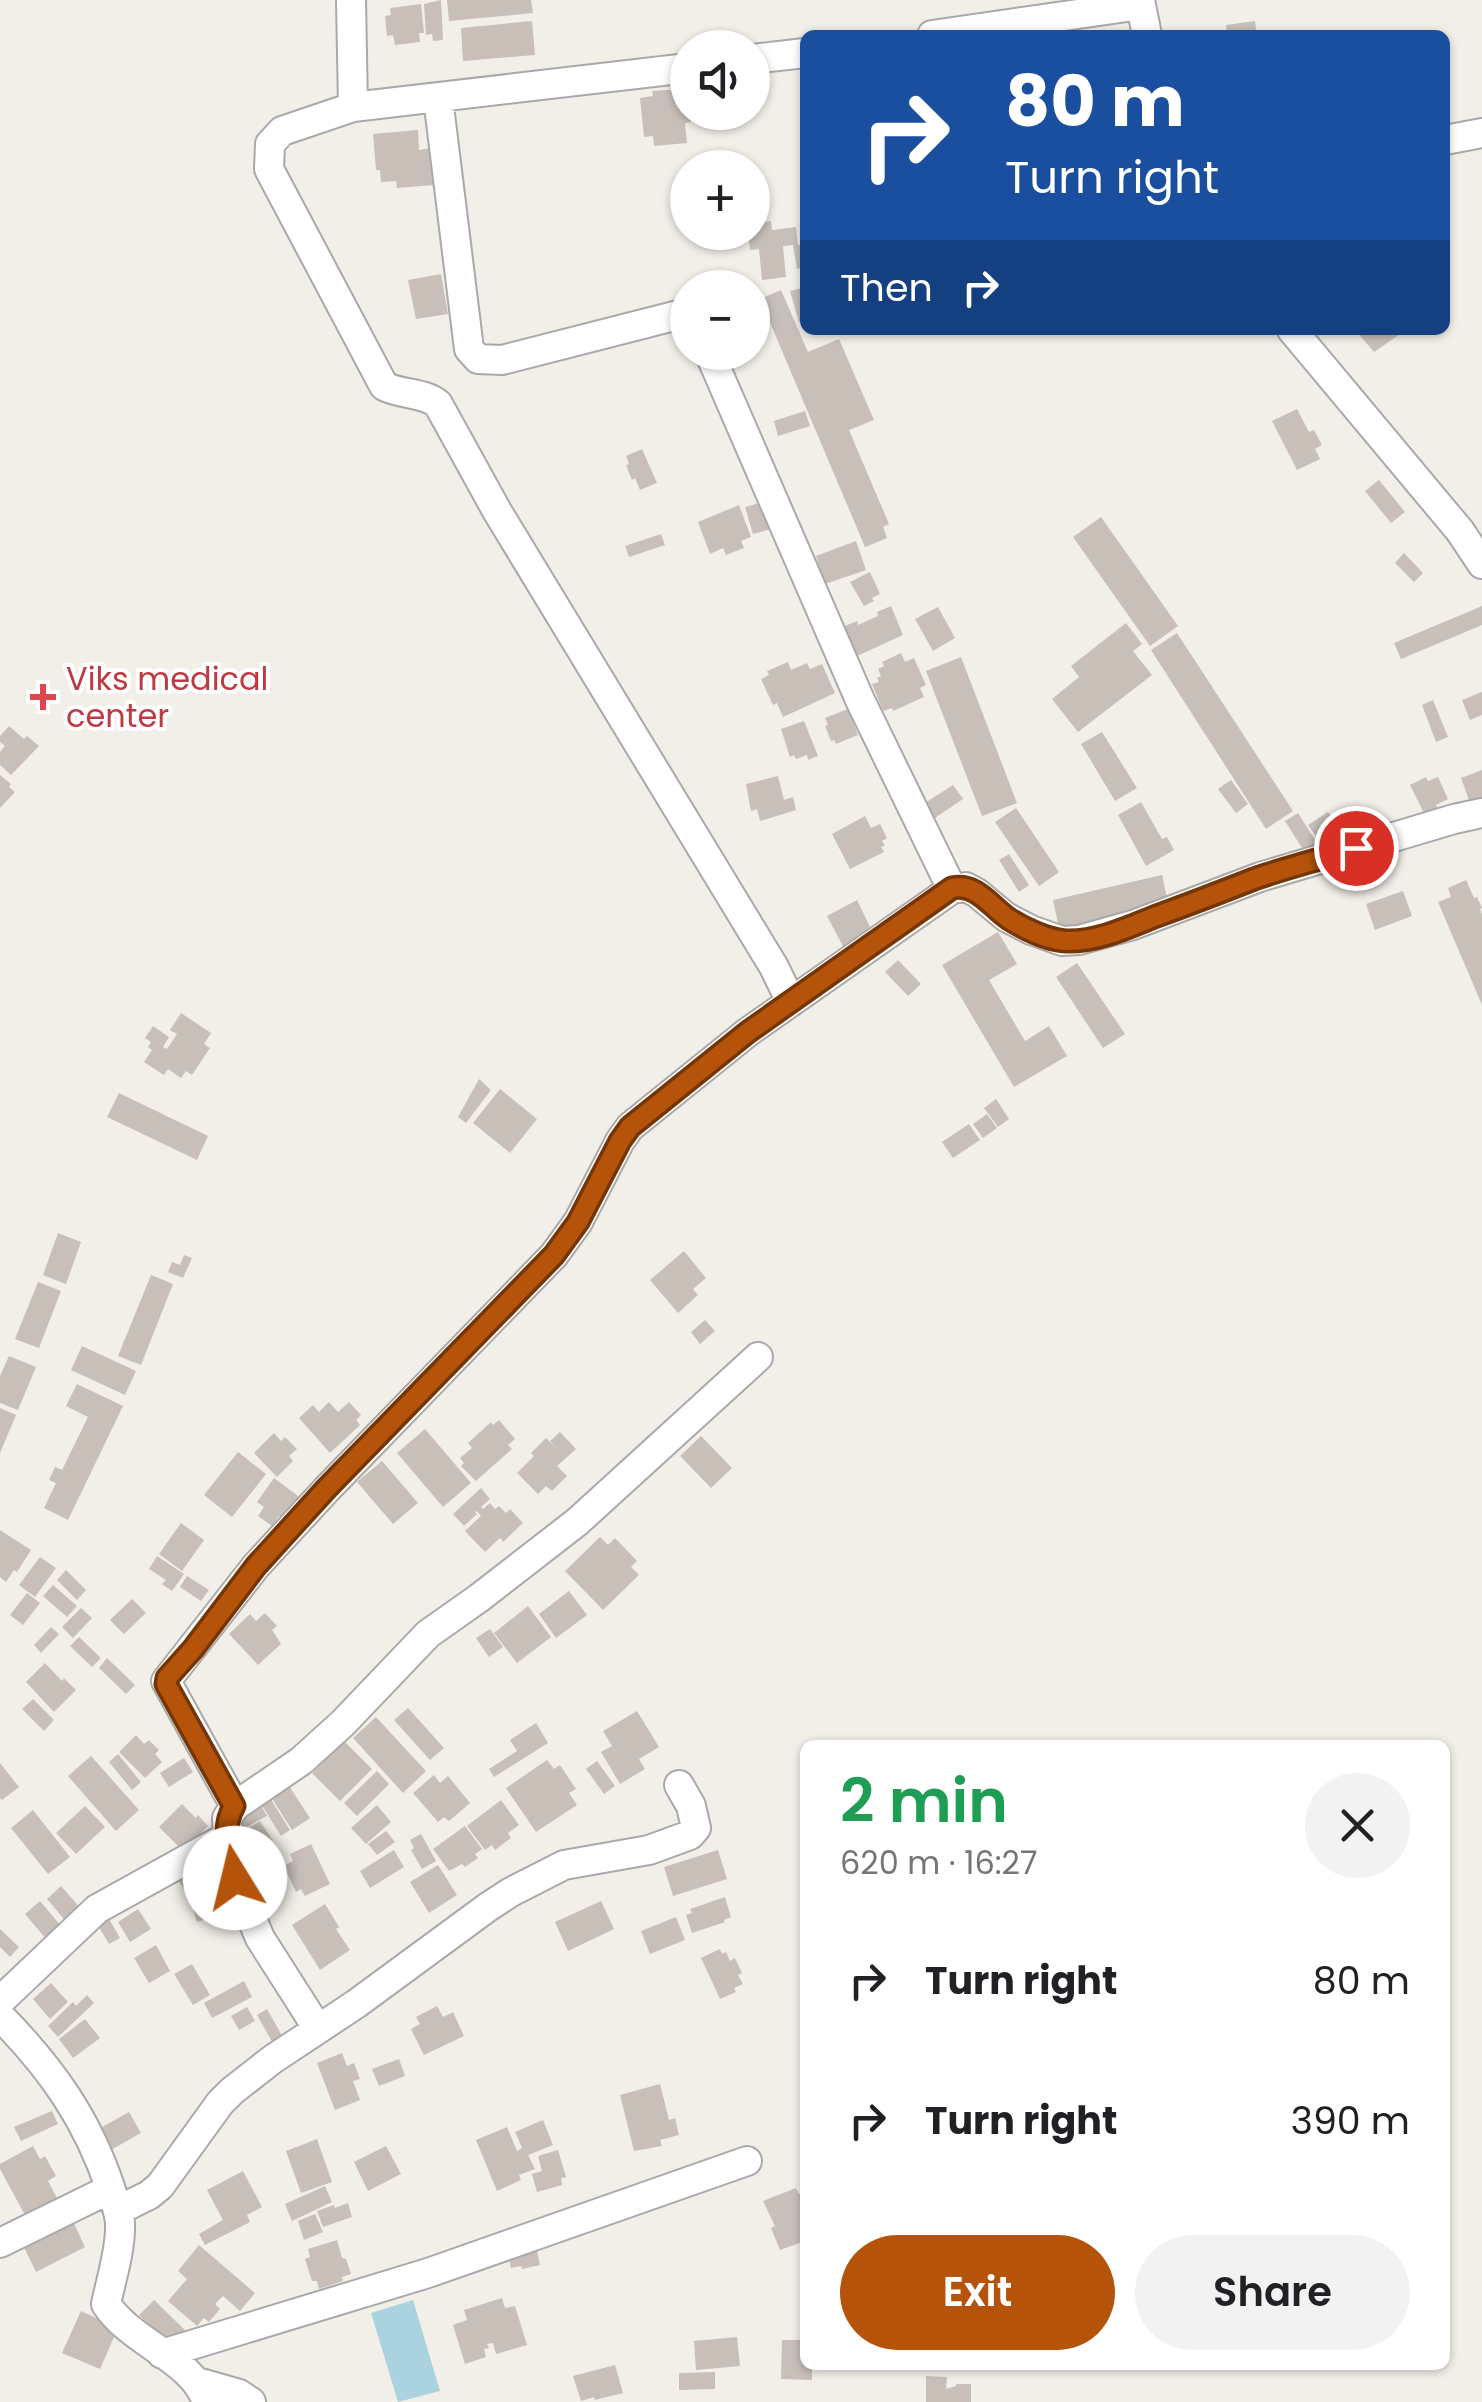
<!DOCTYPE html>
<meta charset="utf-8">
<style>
:root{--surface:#fff;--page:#f2f2f2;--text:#202124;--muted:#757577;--accent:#b45309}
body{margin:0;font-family:Poppins,sans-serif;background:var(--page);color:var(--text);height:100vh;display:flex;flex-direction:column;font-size:38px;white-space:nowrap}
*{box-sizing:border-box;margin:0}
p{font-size:32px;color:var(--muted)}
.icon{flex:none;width:55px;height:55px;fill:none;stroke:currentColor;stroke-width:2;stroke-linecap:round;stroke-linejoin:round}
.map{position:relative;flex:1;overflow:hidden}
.side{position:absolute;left:800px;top:1740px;width:650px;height:630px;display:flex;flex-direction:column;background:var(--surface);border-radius:15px;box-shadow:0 2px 8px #0004}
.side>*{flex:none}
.hud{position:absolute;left:800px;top:30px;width:650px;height:305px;border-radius:15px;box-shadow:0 2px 8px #0004;background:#1a4fa0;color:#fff;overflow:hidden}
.buttons{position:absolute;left:670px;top:30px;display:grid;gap:20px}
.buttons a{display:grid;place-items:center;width:100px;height:100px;border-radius:50%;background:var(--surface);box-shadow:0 2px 8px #0004;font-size:50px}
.pin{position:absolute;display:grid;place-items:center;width:85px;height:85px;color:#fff;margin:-42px;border:5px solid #fff;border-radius:50%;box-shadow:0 2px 10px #0007}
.me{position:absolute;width:110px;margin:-55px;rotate:351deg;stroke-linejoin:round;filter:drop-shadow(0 0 8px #0008)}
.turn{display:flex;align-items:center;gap:35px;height:210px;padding:0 40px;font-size:45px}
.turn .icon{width:130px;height:130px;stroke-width:2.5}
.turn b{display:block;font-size:70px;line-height:85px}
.then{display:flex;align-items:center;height:95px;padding:0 40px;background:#0003;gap:20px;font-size:38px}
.round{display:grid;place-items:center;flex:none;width:105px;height:105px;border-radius:52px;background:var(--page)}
.headline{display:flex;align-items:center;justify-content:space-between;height:170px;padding:0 40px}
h1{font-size:60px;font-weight:600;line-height:75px;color:#1e9e55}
.cta{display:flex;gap:20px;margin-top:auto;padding:20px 40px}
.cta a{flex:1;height:115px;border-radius:60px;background:var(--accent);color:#fff;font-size:40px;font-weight:600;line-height:115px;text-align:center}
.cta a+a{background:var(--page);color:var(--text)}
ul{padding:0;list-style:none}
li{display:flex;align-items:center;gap:30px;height:140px;padding:0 40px}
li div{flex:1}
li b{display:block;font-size:38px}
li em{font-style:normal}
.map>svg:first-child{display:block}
.water{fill:#aad3df}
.building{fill:#c7bfb8}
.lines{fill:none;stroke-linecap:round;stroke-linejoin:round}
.minor-casing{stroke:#a9a9a9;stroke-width:32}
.minor{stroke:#fff;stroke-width:28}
.route-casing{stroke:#753606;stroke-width:25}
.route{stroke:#b45309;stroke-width:18}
.health-dot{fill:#e0444e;stroke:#fff;stroke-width:4}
.labels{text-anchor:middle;stroke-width:8;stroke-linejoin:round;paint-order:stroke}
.health-label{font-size:32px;fill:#be3a42;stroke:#fff;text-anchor:start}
</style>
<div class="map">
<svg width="1482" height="2402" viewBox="0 0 1482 2402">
<rect width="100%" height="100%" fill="#f2efe9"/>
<path class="water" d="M413,2300L440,2391L398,2402L371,2313Z"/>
<path class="building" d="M441,0L443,40L433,41L432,34L426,35L424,4Z
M447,0H531L533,13L449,21Z
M421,4L424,33H419L420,42L395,45L393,35L387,36L385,16L391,15L390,8Z
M532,21L535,55L463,61L461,28Z
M1255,21L1257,35H1227L1226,25Z
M682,89L683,99H688V112H690L691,122L685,123L687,143L654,146L653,136L644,137L640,98L653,96L652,91Z
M418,130L419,150L431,148L434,185L397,188L396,181L381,182L380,170H376L373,134Z
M771,221L772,230L796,227L798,245L805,244V267L797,269L793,245L783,246L786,277L762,280L759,249L750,250L748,232H752V223Z
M441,274L448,314L416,319L408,280Z
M805,287V321L799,322L790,291Z
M781,290L808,352L839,339L874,420L849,430L889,524L883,527L887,538L865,547L760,299Z
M1359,330H1406L1374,352L1357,332Z
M1297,409L1309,432L1314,430L1322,445L1315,449L1320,459L1297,470L1272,421Z
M805,411L810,426L778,436L774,421Z
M642,449L657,483L640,490L635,478L632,480L626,465L629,464L626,456Z
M1379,480L1405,512L1391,523L1365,491Z
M763,502L771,529L753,534L745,507Z
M739,505L751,537L741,541L744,548L726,555L723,548L710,554L698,522Z
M1101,517L1178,626L1150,646L1073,537Z
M661,534L665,545L629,557L625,546Z
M856,541L866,570L825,584L816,556Z
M1404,553L1423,573L1414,582L1395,563Z
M870,572L880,594L872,598L874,601L864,606L850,582Z
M891,606L903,635L857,656L845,626L857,621L858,625L878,616L877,612Z
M1482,606V625L1401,659L1394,643Z
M938,607L955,638L933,651L915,619Z
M1126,623L1142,644L1133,651L1152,675L1078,732L1052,699L1079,677L1071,666Z
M1177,633L1293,811L1266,829L1151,650Z
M901,653L905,662L914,658L926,685L920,688L924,697L893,711L892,708L883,711L872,684L879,682L877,678L881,676L878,669L884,666L882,662Z
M961,657L1017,803L982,816L926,671Z
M788,662L791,670L807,663L810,669L822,664L835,693L783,717L777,703L773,705L761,679L769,675L767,671Z
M1482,692V715L1470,720L1462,700Z
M1433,700L1448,737L1436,742L1422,705Z
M848,709L858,735L836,744L834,740L831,741L825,726L828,725L825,718Z
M804,721L818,756L808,760L807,755L796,759L794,755L790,757L781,729Z
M9,726L24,739L27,736L39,746L11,775L0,765V752L5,746L0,742V736Z
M1102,732L1137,788L1115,801L1081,744Z
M1482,770V804L1472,808L1461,778Z
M0,775L11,784L9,787L15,792L0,808Z
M778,776L784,800L793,797L796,810L760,821L757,809L751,811L746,784Z
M1426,777L1428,781L1438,777L1448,799L1436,805L1438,809L1425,815L1410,785Z
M1231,780L1248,804L1236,813L1218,789Z
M953,785L963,799L932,820L922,805Z
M1141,802L1162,839L1167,837L1174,850L1146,866L1118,815Z
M1016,808L1059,872L1039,886L995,822Z
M1328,812L1344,835L1325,849L1308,825Z
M1298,813L1322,851L1309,859L1285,821Z
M865,816L871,828L880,824L887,838L882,841L885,846L881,847L884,852L850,869L832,834Z
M1009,854L1029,885L1019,892L999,860Z
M1162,875L1169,907L1060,932L1053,900Z
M1466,880L1474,898L1477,897L1482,908L1480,909L1482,915V1005L1438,902L1451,897L1448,888Z
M1403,891L1412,916L1375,930L1366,904Z
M857,900L873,933L844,948L827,916Z
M998,932L1017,964L989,980L1025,1041L1049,1026L1067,1056L1014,1087L942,965Z
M898,960L921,984L908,996L885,972Z
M1077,963L1125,1034L1103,1048L1056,977Z
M181,1013L211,1033L204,1044L210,1048L192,1075L186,1071L181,1078L168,1069L164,1075L144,1062L152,1050L148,1047L151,1042L145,1038L153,1026L169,1037L163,1047L167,1049L177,1034L170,1030Z
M479,1079L491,1090L466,1123L458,1117Z
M500,1089L537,1119L510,1153L473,1123Z
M119,1093L208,1136L197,1160L107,1117Z
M996,1099L1009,1119L998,1127L984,1108Z
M987,1114L997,1128L983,1138L973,1124Z
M969,1124L980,1140L953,1158L942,1142Z
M58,1233L81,1242L66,1284L43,1275Z
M684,1251L706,1278L693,1289L698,1295L678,1313L650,1280Z
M184,1255L192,1258L183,1278L168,1272L172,1262L180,1265Z
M151,1275L173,1284L141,1365L118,1356Z
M38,1282L61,1291L39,1348L15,1339Z
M705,1320L715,1331L700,1344L691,1332Z
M82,1346L136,1371L125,1395L71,1370Z
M9,1356L36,1367L18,1410L0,1403V1376Z
M77,1384L123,1406L68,1520L44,1508L56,1483L49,1480L55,1467L62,1470L88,1417L66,1406Z
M329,1402L338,1412L349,1402L361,1415L356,1420L360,1425L330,1453L299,1418L313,1405L319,1412Z
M0,1408L16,1415L0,1453Z
M499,1420L515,1439L508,1445L512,1449L476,1481L461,1466L464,1463L460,1458L472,1448L468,1443L491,1422L493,1425Z
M425,1429L471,1483L443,1507L397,1453Z
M560,1432L576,1449L557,1466L567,1476L552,1491L546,1486L538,1494L517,1473L534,1456L531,1453L546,1438L561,1452L550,1441Z
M274,1433L281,1441L285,1437L297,1449L289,1456L293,1461L277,1477L254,1453Z
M701,1436L732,1468L711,1488L680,1456Z
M238,1452L266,1474L232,1517L204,1495Z
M382,1461L418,1503L393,1524L357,1482Z
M274,1478L302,1499L285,1520L279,1516L272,1526L258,1516L264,1507L257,1502Z
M481,1488L490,1499L481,1507L483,1509L490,1503L495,1509L499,1506L506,1513L510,1509L523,1523L503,1542L500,1538L485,1552L465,1531L481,1516L477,1511L475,1512L477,1514L464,1526L453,1514Z
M181,1523L204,1540L182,1571L159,1554Z
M0,1530L31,1550L17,1572L14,1570L6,1582L0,1577Z
M600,1537L608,1545L615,1538L637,1561L631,1567L639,1575L603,1610L565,1571Z
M157,1556L184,1574L172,1591L162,1584L166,1580L149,1569Z
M40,1557L56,1568L35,1597L19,1585Z
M66,1570L86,1590L77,1600L57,1580Z
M187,1576L209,1590L201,1601L180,1587Z
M53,1585L77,1606L67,1617L43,1596Z
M569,1591L587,1615L556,1638L539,1614Z
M27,1593L40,1603L23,1625L10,1615Z
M132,1599L146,1613L124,1634L110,1620Z
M528,1606L551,1637L517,1663L494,1633Z
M81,1608L92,1618L73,1638L62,1627Z
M265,1613L277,1626L272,1630L281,1644L258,1665L229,1634L250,1614L256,1621Z
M51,1627L59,1634L41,1653L34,1645Z
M490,1629L503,1647L489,1657L476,1638Z
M79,1637L101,1658L92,1667L70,1646Z
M107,1658L135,1685L126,1694L99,1668Z
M45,1663L62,1681L64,1678L76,1690L54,1712L26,1682Z
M33,1699L54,1720L44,1731L22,1709Z
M408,1708L444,1748L430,1760L394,1720Z
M637,1711L659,1747L639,1759L645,1769L620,1784L601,1752L612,1746L603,1731Z
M376,1717L426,1771L403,1793L353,1738Z
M536,1723L548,1743L494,1777L489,1769L517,1751L510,1740Z
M136,1735L144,1744L149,1740L159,1750L155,1754L162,1762L145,1778L119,1752Z
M344,1741L372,1769L340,1801L312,1773Z
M118,1754L141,1782L132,1790L109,1762Z
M91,1756L139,1810L116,1831L68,1776Z
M184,1758L193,1772L169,1787L160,1773Z
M547,1760L554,1769L560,1765L576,1789L569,1793L577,1805L536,1832L506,1788Z
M597,1761L615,1786L604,1794L586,1769Z
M0,1763L19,1787L2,1800L0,1798Z
M377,1771L389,1784L357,1816L344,1803Z
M434,1775L440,1783L448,1776L470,1803L449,1821L444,1817L438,1822L413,1793Z
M289,1786L310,1818L292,1830L271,1797Z
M270,1798L290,1830L281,1836L261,1804Z
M501,1800L519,1825L508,1833L511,1838L495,1850L492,1845L485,1850L467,1826Z
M182,1804L196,1818L198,1815L208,1826L200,1834L204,1839L187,1855L159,1827Z
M377,1805L391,1822L366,1844L351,1828Z
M85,1806L105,1827L76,1854L56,1833Z
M262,1807L267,1816L239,1831L234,1822Z
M33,1810L70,1857L48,1874L11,1828Z
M260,1821L280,1852L252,1869L233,1838Z
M465,1826L482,1849L475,1854L478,1858L465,1867L462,1864L449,1871L433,1849Z
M386,1831L395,1842L377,1855L368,1844Z
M421,1834L436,1861L422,1869L411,1850L414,1848L410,1840Z
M311,1844L330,1884L305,1896L301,1889L296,1892L284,1866L293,1861L290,1854Z
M394,1850L404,1867L370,1888L360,1871Z
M718,1850L727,1879L673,1896L664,1867Z
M201,1861L209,1873L183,1888L176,1877Z
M438,1865L457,1895L429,1913L410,1882Z
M215,1880L226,1913L197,1922L187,1889Z
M61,1886L84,1912L69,1925L47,1899Z
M725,1897L731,1917L724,1920L725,1922L692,1933L686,1915L692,1913L690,1909Z
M40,1901L61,1926L46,1939L25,1914Z
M601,1901L614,1929L568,1951L555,1922Z
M325,1904L339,1927L336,1929L350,1950L320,1970L292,1925Z
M138,1909L151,1929L130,1942L118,1922Z
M108,1917L120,1938L109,1944L97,1924Z
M676,1917L685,1940L650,1954L641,1931Z
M0,1929L19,1947L10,1957L0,1947Z
M156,1945L170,1971L149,1983L134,1958Z
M720,1949L722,1954L726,1952L730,1961L735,1958L742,1973L738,1975L743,1984L734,1988L736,1992L720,1999L701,1958Z
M192,1964L210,1995L193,2005L174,1974Z
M244,1981L252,1997L212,2018L204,2003Z
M51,1983L68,2002L50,2019L33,1999Z
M87,1995L94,2003L58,2037L48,2026L73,2002L76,2006Z
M437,2006L443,2017L453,2012L464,2036L424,2055L411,2029L420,2024L416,2017Z
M247,2007L255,2021L239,2030L231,2016Z
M267,2009L285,2041L275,2047L257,2015Z
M85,2019L100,2038L73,2058L59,2039Z
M342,2053L347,2066L354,2063L360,2079L353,2081L360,2100L335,2110L317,2063Z
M399,2059L405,2076L379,2086L372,2069Z
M660,2084L669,2120L675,2118L679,2135L660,2140L662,2146L634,2151L620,2095Z
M52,2111L58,2124L21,2141L14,2127Z
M129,2112L141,2133L109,2151L97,2130Z
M543,2120L553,2145L528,2155L535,2169L519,2175L521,2180L497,2191L476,2140L507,2127L517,2151L522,2148L515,2132Z
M317,2139L332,2182L301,2193L286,2151Z
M33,2146L40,2159L45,2156L56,2176L48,2181L58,2200L26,2217L0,2169V2164Z
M386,2146L401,2174L368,2191L354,2162Z
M558,2150L566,2177L561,2178L562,2185L537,2192L532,2174L542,2171L538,2156Z
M243,2171L262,2207L247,2215L250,2222L205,2245L199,2234L223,2220L207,2190Z
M325,2186L332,2202L292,2221L285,2204Z
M796,2188L799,2194L803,2192L805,2198V2241L780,2250L771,2228L775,2226L763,2201Z
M348,2203L352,2217L323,2227L317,2211L334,2205L335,2208Z
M315,2214L323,2232L304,2240L298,2221Z
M70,2215L85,2247L36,2272L20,2239Z
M337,2240L342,2258L346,2259L351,2274L342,2277L343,2281L319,2289L317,2281H312L305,2259L310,2257L308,2249Z
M199,2245L255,2293L240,2311L223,2296L215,2304L220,2309L209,2322L204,2318L197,2326L168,2301L187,2279L178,2271Z
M536,2247L540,2265L522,2269L521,2266L511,2268L508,2254Z
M502,2298L505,2308L515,2306L527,2345L496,2354L493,2343L487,2344L489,2348L484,2349L486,2357L465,2364L453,2325L467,2320L464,2310Z
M154,2300L185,2330L163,2353L158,2333L139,2315Z
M81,2311L118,2328L100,2369L62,2353Z
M737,2337L740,2366L696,2370L694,2341Z
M782,2340H805V2365H812V2380L781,2379Z
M615,2365L623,2393L595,2400L594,2397L581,2401L573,2376Z
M715,2372V2389L679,2390V2373Z
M926,2376L947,2377L946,2389L956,2386V2384H971V2402H926Z"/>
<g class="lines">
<g class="minor-casing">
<path id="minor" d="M351,0L353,107L688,68
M1140,0L1147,35
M932,35L1141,5
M752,59L805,53
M438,98L469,349L478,359L502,360L682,314L688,316
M353,107L282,131L270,144L269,169L384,386C401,395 424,392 438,404L497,511L774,967L791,1002
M1445,140L1482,133
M1292,330L1460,531L1482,564
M709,352L860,700L952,889
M235,1806L301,1761L343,1723L428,1634L479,1598L577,1522L758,1357
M0,2001L97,1909L227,1837
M0,2016C52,2069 88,2120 111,2190C115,2203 121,2214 120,2228C120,2252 111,2280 106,2304C132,2344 192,2358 207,2402
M318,2029L260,1938L235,1878L229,1855L227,1818L235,1806L166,1681L256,1566L327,1489L554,1255L578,1222L620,1141L630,1127L748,1032L952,889L966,887L977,893L1006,917L1031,930L1062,941L1079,940L1133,925L1260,877L1454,819L1482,813
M119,2210L149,2195L160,2186L220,2103L232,2091L273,2059L356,2004L488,1907L511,1892L564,1865L649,1850L690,1835L696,1828L691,1806L679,1785
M0,2243L110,2189
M162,2354L428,2273L747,2161
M197,2382L239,2394L251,2402"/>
</g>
<use href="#minor" class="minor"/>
</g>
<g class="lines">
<g class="route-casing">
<path id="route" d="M235,1878C229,1854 221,1828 234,1806L166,1684L167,1678L193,1649L256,1566L327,1488L554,1255L578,1222L620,1141L630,1127L748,1032L952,888C977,883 990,906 1009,919C1025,929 1048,940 1066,941C1096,942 1127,928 1154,917C1187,905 1221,892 1254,879C1288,867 1322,859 1356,848"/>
</g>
<use href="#route" class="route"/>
</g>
<path class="health-dot" d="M38 682h10v10h10v10h-10v10h-10v-10h-10v-10h10z"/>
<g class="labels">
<g class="health-label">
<text x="66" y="690">Viks medical<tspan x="66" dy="37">center</tspan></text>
</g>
</g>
</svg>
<div class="buttons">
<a><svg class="icon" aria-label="sound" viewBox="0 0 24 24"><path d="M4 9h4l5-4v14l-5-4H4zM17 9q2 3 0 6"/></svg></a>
<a>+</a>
<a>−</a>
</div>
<div class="pin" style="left:1356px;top:848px;background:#d93025"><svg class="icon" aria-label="arrive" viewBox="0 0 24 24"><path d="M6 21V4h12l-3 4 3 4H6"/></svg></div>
<svg class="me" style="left:235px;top:1878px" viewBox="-20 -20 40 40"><circle r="19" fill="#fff"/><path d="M0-13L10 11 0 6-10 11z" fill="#b45309"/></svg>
<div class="hud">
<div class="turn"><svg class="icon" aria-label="right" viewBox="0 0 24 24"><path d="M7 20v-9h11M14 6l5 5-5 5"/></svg><div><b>80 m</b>Turn right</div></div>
<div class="then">Then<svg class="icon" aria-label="right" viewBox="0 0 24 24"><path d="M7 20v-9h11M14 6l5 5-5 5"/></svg></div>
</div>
<section class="side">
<div class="headline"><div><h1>2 min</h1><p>620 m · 16:27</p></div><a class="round"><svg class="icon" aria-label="close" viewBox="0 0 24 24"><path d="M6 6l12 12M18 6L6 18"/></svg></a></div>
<ul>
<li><svg class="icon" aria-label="right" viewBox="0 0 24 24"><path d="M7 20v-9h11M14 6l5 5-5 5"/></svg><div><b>Turn right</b></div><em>80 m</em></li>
<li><svg class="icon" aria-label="right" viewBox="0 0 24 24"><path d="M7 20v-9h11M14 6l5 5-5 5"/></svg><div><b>Turn right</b></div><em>390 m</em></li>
</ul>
<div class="cta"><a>Exit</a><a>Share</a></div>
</section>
</div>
